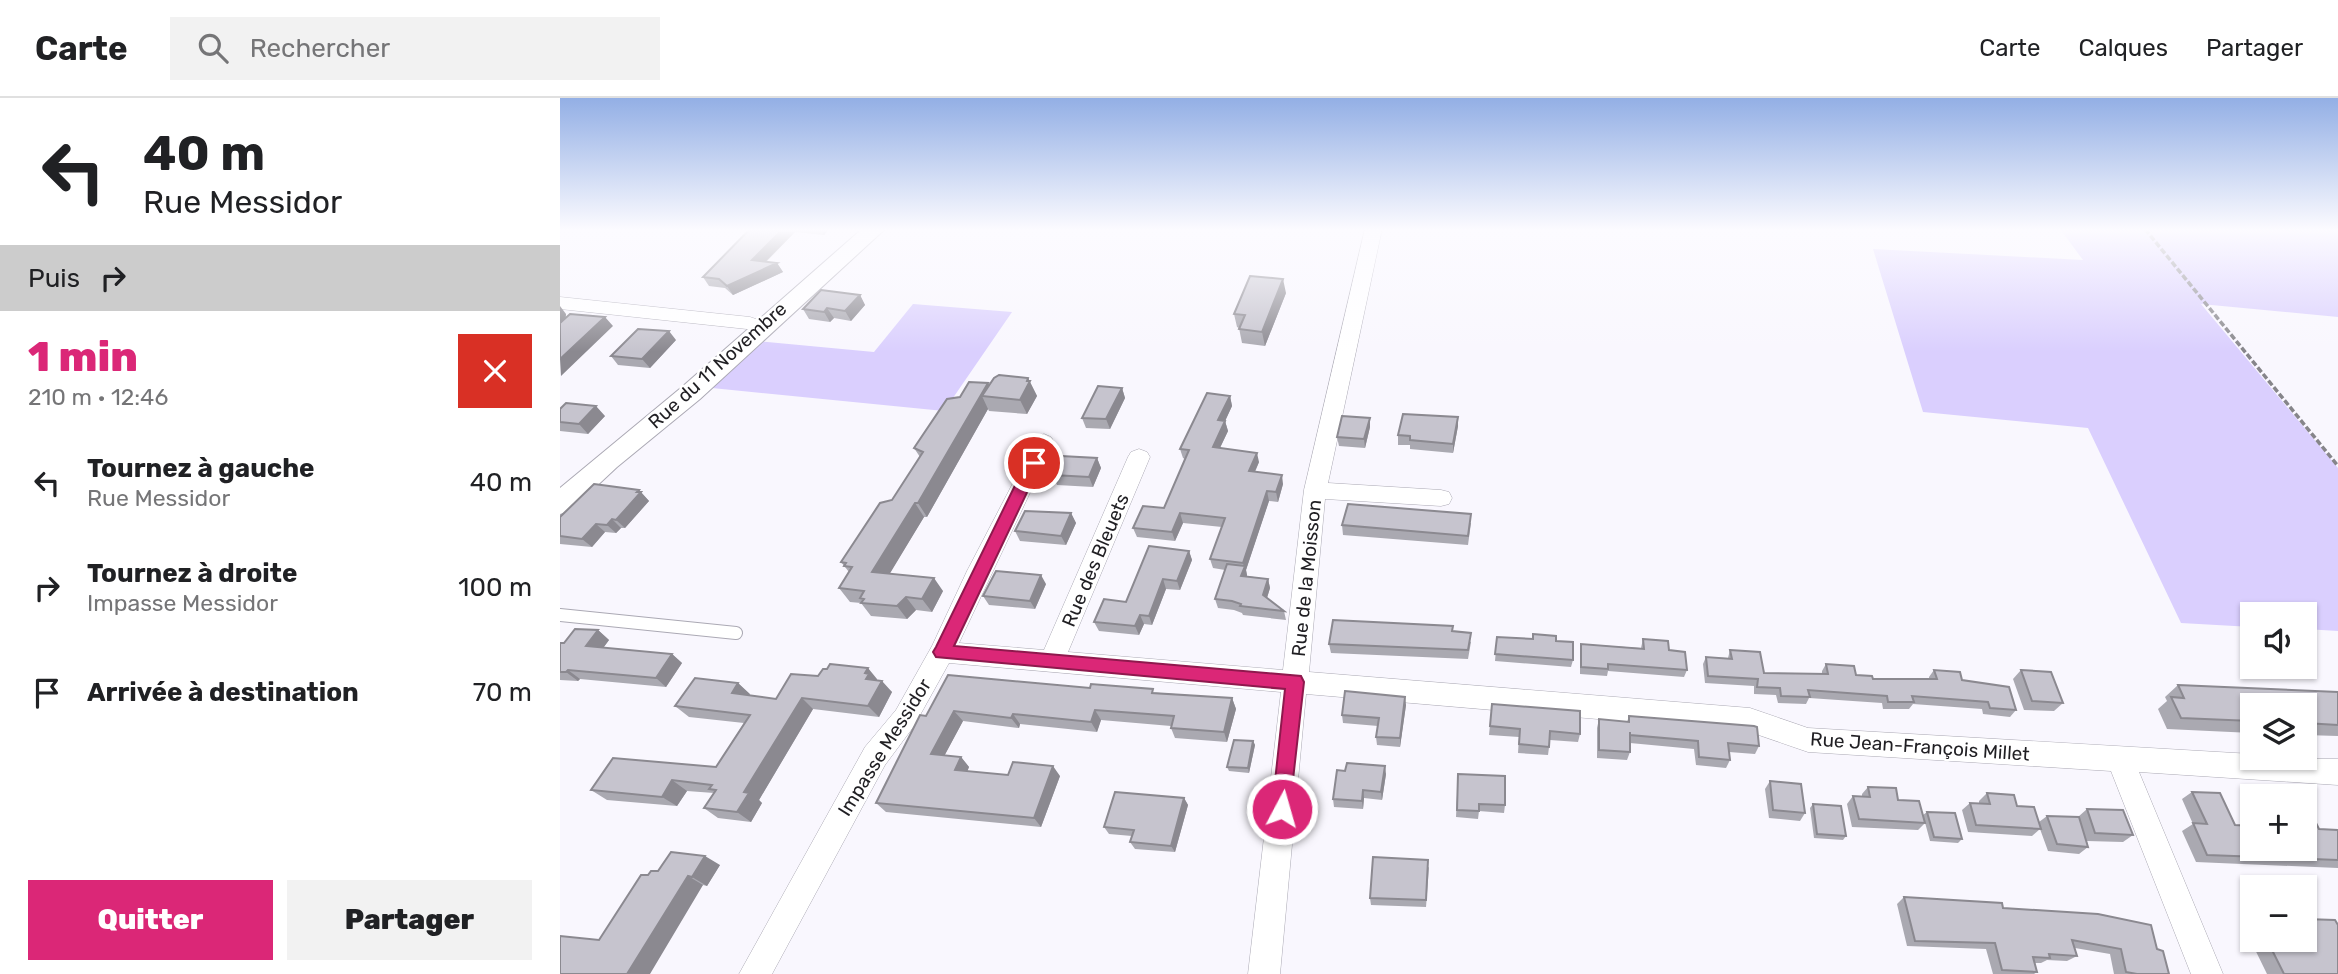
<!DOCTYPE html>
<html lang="fr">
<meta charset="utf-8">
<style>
:root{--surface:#fff;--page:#f2f2f2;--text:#202124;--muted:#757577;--line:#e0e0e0;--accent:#db2777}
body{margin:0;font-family:Rubik,sans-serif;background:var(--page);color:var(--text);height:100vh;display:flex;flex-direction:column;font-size:26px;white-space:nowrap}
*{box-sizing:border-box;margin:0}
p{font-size:23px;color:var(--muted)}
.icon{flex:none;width:38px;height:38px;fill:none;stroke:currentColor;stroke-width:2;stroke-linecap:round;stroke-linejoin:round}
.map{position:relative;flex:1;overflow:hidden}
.drawer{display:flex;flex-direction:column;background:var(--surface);width:560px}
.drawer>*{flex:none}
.top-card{background:#fff;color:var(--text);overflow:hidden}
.controls{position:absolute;left:1680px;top:504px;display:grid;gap:14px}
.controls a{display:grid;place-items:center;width:77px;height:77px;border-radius:0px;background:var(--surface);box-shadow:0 2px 5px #0004;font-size:35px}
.pin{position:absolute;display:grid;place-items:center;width:60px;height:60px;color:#fff;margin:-30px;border:4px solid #fff;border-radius:50%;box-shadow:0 2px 7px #0007}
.me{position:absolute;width:77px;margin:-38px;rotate:6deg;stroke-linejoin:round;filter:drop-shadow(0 0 5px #0008)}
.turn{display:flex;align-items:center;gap:24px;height:147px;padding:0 28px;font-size:32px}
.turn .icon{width:91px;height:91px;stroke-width:2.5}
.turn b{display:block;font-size:49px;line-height:60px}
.then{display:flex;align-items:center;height:66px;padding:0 28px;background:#0003;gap:14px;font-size:26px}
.round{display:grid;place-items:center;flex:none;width:74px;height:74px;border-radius:0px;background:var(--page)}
.summary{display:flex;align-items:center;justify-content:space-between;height:119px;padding:0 28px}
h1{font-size:42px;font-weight:800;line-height:52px;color:var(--accent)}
.button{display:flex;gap:14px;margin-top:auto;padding:14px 28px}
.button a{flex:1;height:80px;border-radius:0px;background:var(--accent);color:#fff;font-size:28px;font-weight:800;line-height:80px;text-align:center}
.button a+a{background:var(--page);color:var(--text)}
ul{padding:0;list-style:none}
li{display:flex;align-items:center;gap:21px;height:105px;padding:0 28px}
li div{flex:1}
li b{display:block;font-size:26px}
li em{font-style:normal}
header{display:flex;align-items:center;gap:42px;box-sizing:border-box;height:98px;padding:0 35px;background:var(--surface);border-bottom:2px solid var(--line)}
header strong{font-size:33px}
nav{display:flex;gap:38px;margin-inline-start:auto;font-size:24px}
.search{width:490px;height:63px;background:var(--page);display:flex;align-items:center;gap:18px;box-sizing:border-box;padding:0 24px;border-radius:0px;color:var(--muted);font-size:26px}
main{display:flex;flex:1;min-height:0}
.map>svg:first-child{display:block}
.green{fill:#dacffe}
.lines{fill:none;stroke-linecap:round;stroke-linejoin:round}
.service-casing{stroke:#aba9b4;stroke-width:14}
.minor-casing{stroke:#aba9b4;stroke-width:1}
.tertiary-casing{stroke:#aba9b4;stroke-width:2}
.path{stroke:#86858a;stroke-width:3.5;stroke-dasharray:6 2.5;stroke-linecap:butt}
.service{stroke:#fff;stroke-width:12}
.minor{fill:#fff;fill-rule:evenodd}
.tertiary{fill:#fff;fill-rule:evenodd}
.wall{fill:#aaa9b1}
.shaded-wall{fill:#8b8990}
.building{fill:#c6c4ce;stroke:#8b8990;stroke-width:2}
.route{fill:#db2777;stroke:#8e194d;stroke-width:2}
.labels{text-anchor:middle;stroke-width:5;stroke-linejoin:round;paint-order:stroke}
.street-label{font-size:19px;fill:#201f23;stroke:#fff}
</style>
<header>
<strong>Carte</strong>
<div class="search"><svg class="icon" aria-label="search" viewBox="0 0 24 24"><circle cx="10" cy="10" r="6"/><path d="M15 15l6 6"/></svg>Rechercher</div>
<nav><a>Carte</a><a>Calques</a><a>Partager</a></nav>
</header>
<main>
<section class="drawer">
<div class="top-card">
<div class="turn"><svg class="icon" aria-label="left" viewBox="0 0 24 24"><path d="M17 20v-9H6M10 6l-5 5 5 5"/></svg><div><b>40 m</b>Rue Messidor</div></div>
<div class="then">Puis<svg class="icon" aria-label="right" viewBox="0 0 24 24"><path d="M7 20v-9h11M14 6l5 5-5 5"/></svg></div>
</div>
<div class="summary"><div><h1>1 min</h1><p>210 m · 12:46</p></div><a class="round" style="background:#d93025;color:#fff"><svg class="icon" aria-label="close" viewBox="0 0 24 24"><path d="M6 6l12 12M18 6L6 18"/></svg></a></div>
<ul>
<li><svg class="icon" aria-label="left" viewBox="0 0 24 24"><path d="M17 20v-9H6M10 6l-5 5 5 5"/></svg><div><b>Tournez à gauche</b><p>Rue Messidor</p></div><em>40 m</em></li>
<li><svg class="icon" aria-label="right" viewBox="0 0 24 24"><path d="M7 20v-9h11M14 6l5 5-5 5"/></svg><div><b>Tournez à droite</b><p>Impasse Messidor</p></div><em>100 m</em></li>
<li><svg class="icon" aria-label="arrive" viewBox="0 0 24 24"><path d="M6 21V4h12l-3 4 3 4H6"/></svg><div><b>Arrivée à destination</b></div><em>70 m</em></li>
</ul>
<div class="button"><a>Quitter</a><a>Partager</a></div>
</section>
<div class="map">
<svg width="1778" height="876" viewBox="0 0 1778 876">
<rect width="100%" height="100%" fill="#f9f7fe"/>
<path class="green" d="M1500,131H1778V219L1641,206L1778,370V533L1745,531V516H1692V529L1621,525L1528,330L1363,314L1313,151L1523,162Z
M353,206L452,214L384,313L152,290L198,243L314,254Z"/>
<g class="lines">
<g class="service-casing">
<path id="service" d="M0,517L176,535"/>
</g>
<g class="minor-casing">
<path id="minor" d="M805,131H822L768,385L881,392L889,394L892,400L889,406L881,408L765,401L749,574L1190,610L1248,630L1692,656V660L1778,661V687L1579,674L1663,876H1631L1551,673L1248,654L1190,634L746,596L720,876H688L721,594L389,565L354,628L325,667L212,876H179L305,649L336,612L372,548L407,473L477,339L484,336L491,339L494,344L399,545L484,552L568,359L571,354L579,351L587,354L590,359L508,554L723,572L744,392Z
M0,199L190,219L208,225L210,229L208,233L201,235L187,231L0,211Z"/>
</g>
<g class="tertiary-casing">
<path id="tertiary" d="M302,131H325L140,301L57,369L10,413L0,416V390L122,289Z"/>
</g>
<path class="path" d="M1585,131L1778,368"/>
<use href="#service" class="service"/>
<use href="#minor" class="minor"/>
<use href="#tertiary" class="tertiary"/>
</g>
<path class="wall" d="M190,131H269L264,137L235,134L206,164L217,165L223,174L173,197L165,190L149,188L143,179Z
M726,195L705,248L682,245L679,230L677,229L674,216Z
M300,197L305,207L291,223L274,220L270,224L249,221L243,211Z
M116,242L90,270L58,267L51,258Z
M468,280L477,298L467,316L429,313L428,311L367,419H364L329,476L383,493L372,514L356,512L347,521L311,518L301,505L290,504L279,490L289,474L281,464L332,402L360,359L354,350L400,299L428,285L429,287Z
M562,290L565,300L550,331L526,330L522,320Z
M670,298L672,308L665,323L668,333L660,350L699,364L695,374L723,386L718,404L709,403L686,472L687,478L708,481L710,490L707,500L724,513L726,522L683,517L682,515L674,512L658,510L655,501L665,472L653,470L650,461L662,429L623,425L615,443L577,439L573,430L604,410L625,361L623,360L620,351Z
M0,311L45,318L28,336L0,333Z
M898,319V328L893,355L850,351V347H838V337Z
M810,320V329L805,350L779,348L777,339Z
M537,360L541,370L533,389L497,387L493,377Z
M79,392L89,403L65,430H61L56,435L45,434L32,449L0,446V419Z
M511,415L516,425L506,447L460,443L455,433Z
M911,425L908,447L783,437L782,427Z
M629,453L632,462L620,492L606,491L592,527L584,526L579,537L539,533L534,524L566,504Z
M486,486L475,511L429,507L423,498Z
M38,532L49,542L43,550L112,556L122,565L106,589L20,581L18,583L0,582V545H4Z
M892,533L911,544L908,561L771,555L769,546Z
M937,539L996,543L1013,562L1011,569L935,563Z
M1083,541L1109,552L1127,572L1124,579L1048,573L1047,578L1020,576V554L1021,546L1081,550Z
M1170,552L1204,575L1262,576V573L1266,566L1296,577L1313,581H1369V579L1374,572L1402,582L1456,612L1450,619L1423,616L1422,611L1353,606L1349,611H1323L1322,605L1249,600L1246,606L1218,605L1216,597L1194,596V588L1145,585L1143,566L1146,559L1168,560Z
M1461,572L1503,605L1494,613L1464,612L1453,581Z
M258,578L317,581V582L332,594L319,619L253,611L199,702L202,705L191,724L158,720L144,710L154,695L127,693L117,708L47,702L31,692L156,669L184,625L129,619L115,608L178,585L190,597L216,601Z
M1618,587L1778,594V638L1745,637V607H1692V635L1607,631L1598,611L1607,603L1605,599Z
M530,590L672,600L676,611L667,644L615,640L611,630V628L541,622L537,634L460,626L459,630L403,623L384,658L401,659L409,669L407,673L448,677L500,678L481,729L326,714L316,705L366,618Z
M932,606L1020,636L1018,644L990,642L988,657L958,655L959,639L929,637Z
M846,607L840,649L817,647L816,639L818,628L783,625L782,617Z
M1069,618L1199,648L1195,656L1169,654L1170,662L1166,670L1136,667L1134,651L1070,645V654L1067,662L1037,660V630L1039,621L1067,624Z
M693,643L695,647L689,675L669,673L667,669Z
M826,676L822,702L804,700L803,711L774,709L773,701Z
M898,676L945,707L944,715L919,713L918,721L896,719Z
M1210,683L1245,715L1240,723L1209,720L1205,691Z
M1308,689L1338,702L1365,725L1358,732L1292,729L1287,706L1293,698H1302V696Z
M1632,694L1675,727L1778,732V770L1636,764L1622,733L1633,726L1622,701Z
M1427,695L1457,708L1479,724L1487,718L1518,719L1527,711L1573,737L1563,744L1527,743L1528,749L1519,756L1488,753L1480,731L1472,738L1408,734L1402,712L1410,705H1419V703Z
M624,700L628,707L615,754L575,751L570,744L572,738L549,736L544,729Z
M1253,706L1286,738L1283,742L1254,740L1250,710Z
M1367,714L1402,741L1398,745L1370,743L1363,717Z
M160,767L147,788L143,787L39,842L88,777L98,773Z
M869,769L866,809L811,807L810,800Z
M1344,799L1443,810L1597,851L1609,876H1554L1550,856L1515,850L1517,858L1507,863L1487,862L1481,865H1475L1477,874L1474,876H1433L1426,851L1347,848L1337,806Z
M1692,820V842H1745L1778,876H1707L1682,825Z"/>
<path class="shaded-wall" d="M223,131H233L235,134L198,171L192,162Z
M261,131H269L264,137Z
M217,165L223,174L173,197L167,188Z
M723,181L726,195L705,248L702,234Z
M300,197L305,207L291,223L285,213Z
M0,208L6,216L5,232L0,226Z
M267,210L274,220L270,224L264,214Z
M45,219L53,228L1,278L0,261Z
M109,233L116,242L90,270L82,261Z
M468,280L477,298L467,316L460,302Z
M428,285L435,299L422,298L428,311L367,419L358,405Z
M562,290L565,300L550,331L546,321Z
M670,298L672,308L661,332L658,322Z
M36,308L45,318L28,336L19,326Z
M898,319V328L893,355V346Z
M810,320V329L805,350L804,341Z
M665,323L668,333L656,358L653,349Z
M697,355L699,364L691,382L689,373Z
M537,360L541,370L533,389L529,379Z
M722,377L723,386L718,404L716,394Z
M79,392L89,403L65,430L56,422Z
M707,393L709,403L686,472L687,477L684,487L681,478L684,470L683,465Z
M355,405L364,419L323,487L312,474Z
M511,415L516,425L506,447L501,438Z
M620,415L623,425L615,443L612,434Z
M52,421L61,430L56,435L47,427Z
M36,426L45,434L32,449L22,441Z
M629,453L632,462L620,492L617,483Z
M481,477L486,486L475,511L470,503Z
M374,480L383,493L372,514L362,501Z
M603,481L606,491L592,527L589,518Z
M708,481L710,490L705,506L703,497Z
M346,499L356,512L347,521L337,508Z
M580,517L584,526L579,537L575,528Z
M38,532L49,542L38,557L26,548Z
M112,556L122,565L106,589L96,580Z
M308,570L317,581L316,584L306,581L305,575Z
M8,572L20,581L18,583L6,574Z
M322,583L332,594L319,619L308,608Z
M178,585L190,596L185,606L172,595Z
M845,599L846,607L840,649V640Z
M242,600L253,611L199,702L202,705L191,724L177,714L184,694Z
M672,600L676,611L667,644L664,634Z
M535,612L541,622L537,634L531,624Z
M394,613L403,623L380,666L371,656Z
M453,616L460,626L459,630L451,620Z
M693,643L695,647L689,675L688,670Z
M401,659L409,669L404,682L395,672Z
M493,668L500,678L481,729L474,720Z
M825,668L826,676L822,702L821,694Z
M112,682L127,693L117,708L102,699Z
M803,692L804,700L803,711L802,703Z
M624,700L628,707L615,754L611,748Z
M145,758L160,767L147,788L132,779Z
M128,778L143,787L90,876H67Z"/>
<path class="building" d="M190,131H223L192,162L217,165L167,188L159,181L143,179Z
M690,178L723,181L702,234L679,231L685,217L674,216Z
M261,192L300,197L285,213L267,210L264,214L243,211Z
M10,216L45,219L0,261V225Z
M78,231L109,233L82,261L51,258Z
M439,277L468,280L467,283H470L460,302L422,298L434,280Z
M409,284L428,285L358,405H355L312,474L374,480L362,501L346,499L337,508L301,505L304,501L300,500L304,493L279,490L292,469L284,468L286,465L281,464L320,405L332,402L363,354L354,350L387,301L400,299Z
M538,288L562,290L546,321L522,320Z
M647,295L670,298L658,322L665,323L653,349L697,355L689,373L722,377L716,394L707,393L683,465L650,461L665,420L620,415L612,434L573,430L583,408L604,410L629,352L620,351Z
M6,305L36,308L19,326L0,324V311Z
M843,316L898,319L893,346L850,342V338L838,337Z
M782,318L810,320L804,341L777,339Z
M501,358L537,360L529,379L493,377Z
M34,386L79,392L77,394H81L56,422L52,421L47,427L36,426L22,441L0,438V419Z
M788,406L911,416L908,438L782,427Z
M465,413L511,415L501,438L455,433Z
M589,448L629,453L617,483L603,481L589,518L580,517L575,528L534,524L544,501L566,504Z
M667,466L685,468L681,478L708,481L703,497L724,513L680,508L681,506L672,503L655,501Z
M436,473L481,477L470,503L423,498Z
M773,522L893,528L892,533L911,535L908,552L769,546Z
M15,531L38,532L26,548L112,556L96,580L8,572L6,574H0V545H4Z
M973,536L996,538V543L1013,544V562L935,556L937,539L973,541Z
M1083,541L1108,543L1109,552L1125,554L1127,572L1048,566V571L1021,569V546L1084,551Z
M1170,552L1200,554L1204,575L1268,576L1266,566L1294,568L1296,577L1312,578L1313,581H1377L1374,572L1400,574L1402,582L1449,589L1456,612L1430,610L1428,604L1352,598L1354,604H1328L1327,598L1248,592L1250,599L1221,598L1220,590L1197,589L1198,581L1148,578L1146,559L1172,561Z
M270,566L308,570L305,575L309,576L306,581L322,583L308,608L242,600L184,694L189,695L177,714L144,710L156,692L149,691L152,687L112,682L102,699L31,692L53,660L156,669L190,617L115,608L135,580L178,585L172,595L216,601L231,576L258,578L263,571H267Z
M1461,572L1491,574L1503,605L1472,603Z
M388,577L530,590L531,586L593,591L592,595L672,600L664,634L611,630L614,618L535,612L531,624L453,616L451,620L394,613L371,656L401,659L395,672L448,677L453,664L493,668L474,720L316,705L360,617L366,618Z
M1618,587L1778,594V627L1745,625V607H1692V623L1621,620L1611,599L1624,600Z
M785,593L845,599L840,640L816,639L819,620L782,617Z
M932,606L1020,613V636L990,633L989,649L959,646L960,631L930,628Z
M1069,618L1194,628L1197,629L1199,648L1168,645L1170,662L1139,659L1138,643L1070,637V634V654L1039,652V621L1069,624Z
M674,642L693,643L688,670L667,669Z
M787,665L825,668L821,694L803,692L802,703L773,701L777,672L785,673Z
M898,676L945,678V707L919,706V713L897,712Z
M1210,683L1241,686L1245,715L1213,712Z
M1308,689L1336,690L1338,702L1359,703L1365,725L1299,721L1293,698L1310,699Z
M555,694L624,700L611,748L570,744L574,732L544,729Z
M1632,694L1660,695L1675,727L1692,728V751H1745V703L1759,731L1778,732V762L1647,757L1633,725L1647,726Z
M1427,695L1454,697L1457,708L1474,709L1481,731L1416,727L1410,705L1430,706Z
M1253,706L1281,708L1286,738L1257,736Z
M1527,711L1563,712L1573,737L1535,735Z
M1367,714L1395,715L1402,741L1374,739Z
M1487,718L1519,719L1528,749L1497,746Z
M111,754L145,758L132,779L128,778L67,876H0V838L39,842L81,777H88L91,773H98Z
M813,759L868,762L866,802L810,800Z
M1344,799L1442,805L1443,810L1538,816L1591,827L1597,851L1603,853L1609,876H1577L1566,874L1561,851L1512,842L1517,858L1489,856L1490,860L1473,859L1477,874L1442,872L1435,845L1355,843Z
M1745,821L1775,822L1778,827V876H1724L1707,842H1745Z"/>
<linearGradient id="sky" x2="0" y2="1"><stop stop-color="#93afe5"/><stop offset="0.52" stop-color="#fcfbff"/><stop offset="1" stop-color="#fcfbff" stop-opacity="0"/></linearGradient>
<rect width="1778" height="254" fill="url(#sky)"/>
<path class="route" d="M474,360L481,365L394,548L741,578L744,584L729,717L722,720L715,717L712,711L725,591L376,559L373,554L376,549L466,365Z"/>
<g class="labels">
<g class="street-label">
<text transform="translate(157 267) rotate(-42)" y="7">Rue du 11 Novembre</text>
<text transform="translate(535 462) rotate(-67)" y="7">Rue des Bleuets</text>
<text transform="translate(746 480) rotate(-84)" y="7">Rue de la Moisson</text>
<text transform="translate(1360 648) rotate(4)" y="7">Rue Jean-François Millet</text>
<text transform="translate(324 649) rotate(-58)" y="7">Impasse Messidor</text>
</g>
</g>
</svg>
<div class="controls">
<a><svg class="icon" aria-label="sound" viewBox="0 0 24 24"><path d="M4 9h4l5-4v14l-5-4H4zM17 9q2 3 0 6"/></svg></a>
<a><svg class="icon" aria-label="layers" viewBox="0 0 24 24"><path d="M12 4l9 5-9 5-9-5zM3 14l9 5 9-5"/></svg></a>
<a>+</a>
<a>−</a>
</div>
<div class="pin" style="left:474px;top:365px;background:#d93025"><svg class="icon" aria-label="arrive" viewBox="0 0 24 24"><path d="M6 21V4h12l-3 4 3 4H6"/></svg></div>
<svg class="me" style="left:722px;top:711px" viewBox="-20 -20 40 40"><circle r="17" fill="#db2777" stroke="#fff" stroke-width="3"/><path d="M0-11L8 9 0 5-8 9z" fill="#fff"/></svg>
</div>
</main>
